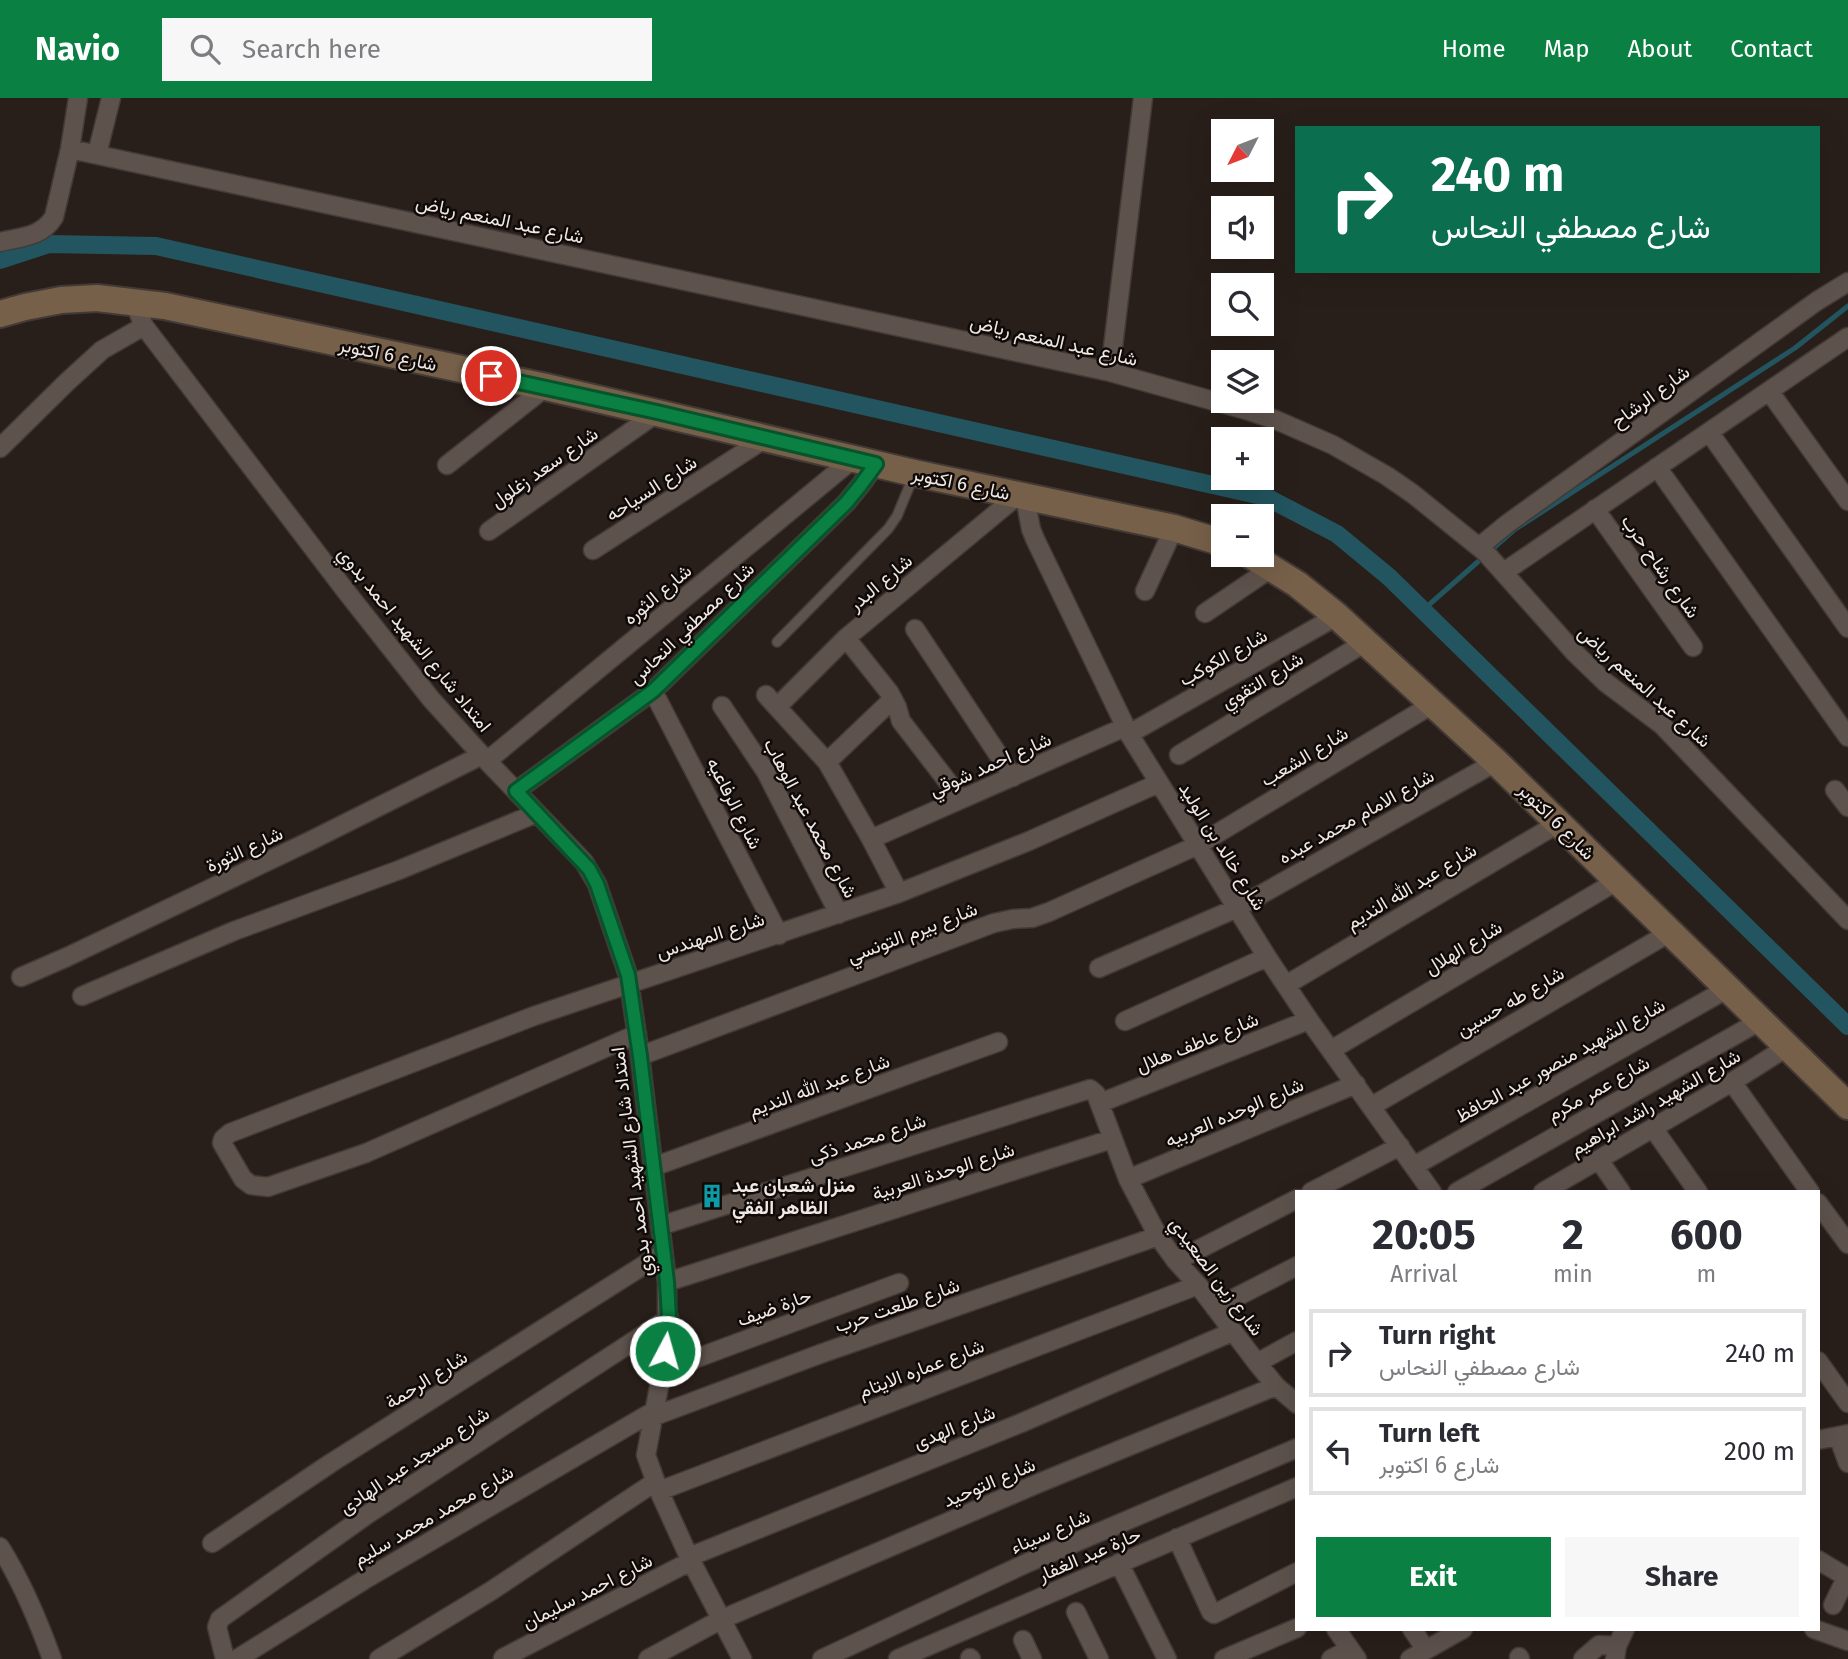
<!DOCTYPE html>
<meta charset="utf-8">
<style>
:root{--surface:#fff;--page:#f7f7f7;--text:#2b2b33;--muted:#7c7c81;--line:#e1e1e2;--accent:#0b8043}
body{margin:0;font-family:"Fira Sans",Vazirmatn,sans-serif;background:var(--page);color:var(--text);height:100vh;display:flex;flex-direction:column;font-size:26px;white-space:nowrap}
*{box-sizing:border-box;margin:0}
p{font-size:23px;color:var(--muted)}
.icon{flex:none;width:38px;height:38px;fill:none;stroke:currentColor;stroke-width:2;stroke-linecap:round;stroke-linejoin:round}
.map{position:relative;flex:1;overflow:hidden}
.side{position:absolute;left:1295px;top:1092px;width:525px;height:441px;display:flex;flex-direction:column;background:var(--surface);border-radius:0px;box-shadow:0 7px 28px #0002}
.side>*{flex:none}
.top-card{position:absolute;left:1295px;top:28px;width:525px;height:147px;border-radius:0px;box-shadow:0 7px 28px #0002;background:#0b6e4f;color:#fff;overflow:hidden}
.needle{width:46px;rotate:228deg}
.fabs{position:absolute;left:1211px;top:21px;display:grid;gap:14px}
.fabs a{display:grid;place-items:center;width:63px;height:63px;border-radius:0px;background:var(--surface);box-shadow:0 7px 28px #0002;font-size:35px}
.pin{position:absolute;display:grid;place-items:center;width:60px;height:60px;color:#fff;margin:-30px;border:4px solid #fff;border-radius:50%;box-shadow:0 2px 7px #0007}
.me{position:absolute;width:77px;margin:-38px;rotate:6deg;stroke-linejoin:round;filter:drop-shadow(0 0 5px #0008)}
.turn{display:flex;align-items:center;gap:24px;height:147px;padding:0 21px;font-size:32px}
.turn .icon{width:91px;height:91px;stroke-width:2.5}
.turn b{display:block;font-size:49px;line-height:60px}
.eta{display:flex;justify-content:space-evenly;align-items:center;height:119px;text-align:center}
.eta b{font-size:42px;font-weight:700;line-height:49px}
.button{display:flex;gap:14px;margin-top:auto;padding:14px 21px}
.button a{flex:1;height:80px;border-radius:0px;background:var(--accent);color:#fff;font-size:28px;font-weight:700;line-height:80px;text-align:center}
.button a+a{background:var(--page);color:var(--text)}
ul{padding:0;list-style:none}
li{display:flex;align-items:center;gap:21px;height:88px;margin:0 14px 10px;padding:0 7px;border:4px solid var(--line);border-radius:0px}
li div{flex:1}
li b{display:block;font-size:26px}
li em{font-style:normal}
header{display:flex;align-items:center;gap:42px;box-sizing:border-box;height:98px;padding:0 35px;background:var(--accent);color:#fff}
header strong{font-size:33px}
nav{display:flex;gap:38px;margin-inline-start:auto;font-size:24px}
.search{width:490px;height:63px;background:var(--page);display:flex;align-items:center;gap:18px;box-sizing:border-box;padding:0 24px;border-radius:0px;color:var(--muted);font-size:26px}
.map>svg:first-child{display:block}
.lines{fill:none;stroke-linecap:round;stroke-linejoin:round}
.stream{stroke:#22555f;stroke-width:5}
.canal{stroke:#22555f;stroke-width:18}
.service-casing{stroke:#433a36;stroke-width:12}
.minor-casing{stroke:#433a36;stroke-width:21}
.secondary-casing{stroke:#433a36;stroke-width:30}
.service{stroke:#5e524c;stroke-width:9}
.minor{stroke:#5e524c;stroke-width:18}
.secondary{stroke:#776049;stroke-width:26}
.route-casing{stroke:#07532c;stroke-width:18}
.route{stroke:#0b8043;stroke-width:12}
.labels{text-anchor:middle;stroke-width:5;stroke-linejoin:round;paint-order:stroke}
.street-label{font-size:19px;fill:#efe8e4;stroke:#0f0a08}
.poi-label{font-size:19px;font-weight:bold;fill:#efe8e4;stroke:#0f0a08;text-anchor:start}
</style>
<header>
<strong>Navio</strong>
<div class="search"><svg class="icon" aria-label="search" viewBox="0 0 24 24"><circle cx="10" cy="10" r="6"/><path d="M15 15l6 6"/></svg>Search here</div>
<nav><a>Home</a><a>Map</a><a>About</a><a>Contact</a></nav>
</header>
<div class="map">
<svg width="1848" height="1561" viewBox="0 0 1848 1561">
<rect width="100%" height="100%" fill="#291f1a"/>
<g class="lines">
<path class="stream" d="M1423,512L1514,432L1795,250L1848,208"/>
<path class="canal" d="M0,162L49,146L156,148L1266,399L1337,436L1389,479L1848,928"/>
<g class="service-casing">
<path id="service" d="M777,544L888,431L897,418L914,377"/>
</g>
<g class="minor-casing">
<path id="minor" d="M70,51L1110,274L1246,312L1276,322L1333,347L1387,378L1413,396L1485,454L1575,555L1605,584L1662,627L1848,822
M97,56L111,0
M0,144C21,139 42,139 54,119L70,51L78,0
M134,204L144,228L345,492L431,601L487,663L584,764L597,786L628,877L640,958L667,1184V1233L662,1273L646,1357L659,1393L689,1459L742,1561
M1110,274L1143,0
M1769,293L1848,403
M1709,334L1848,530
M0,350L67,284L102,252L144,228
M447,367L546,289
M1657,369L1848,639
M1025,400L1031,431L1035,441L1129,636L1267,859L1309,922L1432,1094
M1595,411L1693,549
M489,433L657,315
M1479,449L1507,426L1817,203L1848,184
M593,452L766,340
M1504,474L1848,239
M1145,493L1174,430
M1205,515L1273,469
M915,531L1013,679
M846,540L889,594L897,609L901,623L961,701
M653,593L779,837
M766,597L827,664L871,741L899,795
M722,608L766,674L839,816
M777,609L846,540L1017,398
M1129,636L1337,518
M1179,657L1366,544
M487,663L853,361
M827,664L893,601
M1835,692L1848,709
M516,693L653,593L846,405L860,388L876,366
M871,741L1125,629
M1099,870L1237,810L1496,664
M21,879L67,859L310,743L482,657
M1286,887L1559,725
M82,898L234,833L399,772L537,715
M1125,923L1267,859
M637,936L366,1055L268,1089L251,1087L243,1081L222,1045L223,1041L230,1035L534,918L899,795L1029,743L1159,685
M1331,952L1617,783
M640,958L994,825L1013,821L1032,820L1049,814L1198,747L1433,606
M1732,984L1810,1094
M1100,1005L1309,922
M1372,1008L1669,835
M1653,1030L1698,1094
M1599,1062L1621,1094
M1414,1068L1727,891
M653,1069L998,944
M1128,1081L1356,986
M1311,1094L1400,1048
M1457,1094L1760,923
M1543,1094L1732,984L1787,949
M1818,1105L1848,1146
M660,1128L1090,991L1096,996L1128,1081L1158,1138L1176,1163L1198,1187L1257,1265L1276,1288L1297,1306
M1176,1163L1297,1101
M667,1184L1112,1041
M1215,1210L1297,1168
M1818,1263L1848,1305
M1257,1265L1297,1243
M662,1273L899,1185
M652,1319L820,1256L1158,1138
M1838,1338L1848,1365
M1818,1342L1848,1336
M659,1393L1198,1187
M1177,1440L1211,1514L1214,1516L1297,1474
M212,1445L331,1365L663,1155
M0,1449C22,1484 38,1522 52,1561
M689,1459L1021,1325L1232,1234
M1818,1462L1848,1480
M1119,1465L1167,1561
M1833,1507L1846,1480
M1076,1514L1099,1561
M1336,1531L1357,1561
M1412,1531L1426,1552
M1814,1531L1848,1543
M1023,1542L1032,1561
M1519,1559L1520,1561
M503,1560L691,1463
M970,1560L971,1561
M225,1561L217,1529L220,1521L368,1416L669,1220
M237,1561L364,1482L654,1313
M379,1561L491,1493L655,1384
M648,1561L720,1522L1039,1385L1276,1288
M822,1561L1027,1465L1297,1350
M898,1561L1297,1389
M1224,1561L1297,1530
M1331,1561L1350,1551
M1410,1561L1463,1531
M1583,1561L1599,1547L1617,1548
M1615,1561L1617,1548L1625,1531"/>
</g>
<g class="secondary-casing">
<path id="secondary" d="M0,216L25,209L61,202L97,200L165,208L546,289L914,375L1174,430L1223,445
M1250,457L1297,486L1337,518L1496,664L1848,1008"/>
</g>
<use href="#service" class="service"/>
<use href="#minor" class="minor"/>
<use href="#secondary" class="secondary"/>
</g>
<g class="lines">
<g class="route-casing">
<path id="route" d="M491,278L657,314L876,366L860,388L846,405L653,593L516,693L589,771L597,786L628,877L640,958L667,1184L669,1220L665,1253"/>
</g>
<use href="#route" class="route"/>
</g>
<defs>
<g id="building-bare" transform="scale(1.89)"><path d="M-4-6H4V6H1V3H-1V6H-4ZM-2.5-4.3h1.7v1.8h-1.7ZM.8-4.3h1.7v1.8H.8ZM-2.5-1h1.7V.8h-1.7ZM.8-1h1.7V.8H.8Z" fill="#0f9aa8" stroke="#0f0a08" stroke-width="2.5" paint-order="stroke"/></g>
</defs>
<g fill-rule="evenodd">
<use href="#building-bare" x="712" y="1098"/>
</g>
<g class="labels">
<g class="street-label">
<text transform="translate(500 121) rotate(12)" y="7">شارع عبد المنعم رياض</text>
<text transform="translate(1054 242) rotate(13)" y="7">شارع عبد المنعم رياض</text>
<text transform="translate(388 256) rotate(12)" y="7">شارع 6 اكتوبر</text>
<text transform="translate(1650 298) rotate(-36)" y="7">شارع الرشاح</text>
<text transform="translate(544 369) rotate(-35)" y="7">شارع سعد زغلول</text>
<text transform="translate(961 385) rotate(12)" y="7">شارع 6 اكتوبر</text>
<text transform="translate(651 390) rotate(-33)" y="7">شارع السياحه</text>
<text transform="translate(1661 468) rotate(55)" y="7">شارع رشاح حرب</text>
<text transform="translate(880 484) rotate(-40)" y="7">شارع البدر</text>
<text transform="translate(657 496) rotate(-40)" y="7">شارع الثوره</text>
<text transform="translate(691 525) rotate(-44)" y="7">شارع مصطفي النحاس</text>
<text transform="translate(415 541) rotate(51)" y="7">امتداد شارع الشهيد احمد بدوي</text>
<text transform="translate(1223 559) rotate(-29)" y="7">شارع الكوكب</text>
<text transform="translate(1262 582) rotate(-31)" y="7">شارع التقوي</text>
<text transform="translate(1645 588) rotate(42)" y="7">شارع عبد المنعم رياض</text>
<text transform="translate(1304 658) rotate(-31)" y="7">شارع الشعب</text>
<text transform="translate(990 666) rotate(-24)" y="7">شارع احمد شوقي</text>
<text transform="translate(735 705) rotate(63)" y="7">شارع الرفاعيه</text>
<text transform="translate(1356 718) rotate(-29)" y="7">شارع الامام محمد عبده</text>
<text transform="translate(811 720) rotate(62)" y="7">شارع محمد عبد الوهاب</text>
<text transform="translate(1557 723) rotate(45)" y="7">شارع 6 اكتوبر</text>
<text transform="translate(1223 748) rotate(58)" y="7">شارع خالد بن الوليد</text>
<text transform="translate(244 751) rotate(-25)" y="7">شارع الثورة</text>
<text transform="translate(1411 788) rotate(-31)" y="7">شارع عبد الله النديم</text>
<text transform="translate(912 834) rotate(-21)" y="7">شارع بيرم التونسي</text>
<text transform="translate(710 837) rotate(-18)" y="7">شارع المهندس</text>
<text transform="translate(1463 849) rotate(-31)" y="7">شارع الهلال</text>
<text transform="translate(1510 903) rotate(-30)" y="7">شارع طه حسين</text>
<text transform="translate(1197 944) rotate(-22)" y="7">شارع عاطف هلال</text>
<text transform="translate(1560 962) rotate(-29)" y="7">شارع الشهيد منصور عبد الحافظ</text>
<text transform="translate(819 987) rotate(-20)" y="7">شارع عبد الله النديم</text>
<text transform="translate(1598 990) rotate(-29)" y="7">شارع عمر مكرم</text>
<text transform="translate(1655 1004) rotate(-30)" y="7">شارع الشهيد راشد ابراهيم</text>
<text transform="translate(1234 1014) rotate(-23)" y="7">شارع الوحده العربيه</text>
<text transform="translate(867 1040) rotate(-18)" y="7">شارع محمد ذكى</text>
<text transform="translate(631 1064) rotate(-97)" y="7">امتداد شارع الشهيد احمد بدوي</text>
<text transform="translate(943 1073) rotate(-18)" y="7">شارع الوحدة العربية</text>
<text transform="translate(1217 1178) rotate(53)" y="7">شارع زين الصعيدي</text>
<text transform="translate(897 1207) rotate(-19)" y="7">شارع طلعت حرب</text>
<text transform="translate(774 1209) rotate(-20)" y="7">حارة ضيف</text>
<text transform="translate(921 1270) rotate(-21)" y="7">شارع عماره الايتام</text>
<text transform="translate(426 1281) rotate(-32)" y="7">شارع الرحمة</text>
<text transform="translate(954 1329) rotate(-22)" y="7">شارع الهدى</text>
<text transform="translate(414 1362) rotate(-34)" y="7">شارع مسجد عبد الهادى</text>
<text transform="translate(989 1384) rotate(-23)" y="7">شارع التوحيد</text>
<text transform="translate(433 1417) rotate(-30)" y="7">شارع محمد محمد سليم</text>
<text transform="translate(1050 1433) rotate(-23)" y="7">شارع سيناء</text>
<text transform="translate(1089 1456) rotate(-23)" y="7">حارة عبد الغفار</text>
<text transform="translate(587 1493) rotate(-27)" y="7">شارع احمد سليمان</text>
</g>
<g class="poi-label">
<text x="732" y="1094">منزل شعبان عبد<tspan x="732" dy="22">الظاهر الفقي</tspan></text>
</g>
</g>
</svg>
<div class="fabs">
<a><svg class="needle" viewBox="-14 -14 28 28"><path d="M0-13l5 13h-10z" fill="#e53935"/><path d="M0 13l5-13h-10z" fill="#7c7c81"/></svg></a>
<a><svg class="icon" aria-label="sound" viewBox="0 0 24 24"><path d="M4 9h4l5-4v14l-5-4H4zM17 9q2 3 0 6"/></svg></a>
<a><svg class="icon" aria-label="search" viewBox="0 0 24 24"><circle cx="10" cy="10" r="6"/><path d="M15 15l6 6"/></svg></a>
<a><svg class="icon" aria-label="layers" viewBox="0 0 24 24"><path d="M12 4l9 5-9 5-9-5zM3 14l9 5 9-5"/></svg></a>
<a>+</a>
<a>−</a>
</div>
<div class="pin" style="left:491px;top:278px;background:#d93025"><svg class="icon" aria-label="arrive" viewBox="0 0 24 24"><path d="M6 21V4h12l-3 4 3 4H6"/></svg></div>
<svg class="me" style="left:665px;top:1253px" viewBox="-20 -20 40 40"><circle r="17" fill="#0b8043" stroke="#fff" stroke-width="3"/><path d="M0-11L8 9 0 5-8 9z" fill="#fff"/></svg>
<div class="top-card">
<div class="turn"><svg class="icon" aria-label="right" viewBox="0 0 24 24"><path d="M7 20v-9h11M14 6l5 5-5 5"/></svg><div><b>240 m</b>شارع مصطفي النحاس</div></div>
</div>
<section class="side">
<div class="eta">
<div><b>20:05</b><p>Arrival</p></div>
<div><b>2</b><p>min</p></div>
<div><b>600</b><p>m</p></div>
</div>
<ul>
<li><svg class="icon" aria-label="right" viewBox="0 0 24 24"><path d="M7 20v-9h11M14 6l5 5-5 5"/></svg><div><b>Turn right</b><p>شارع مصطفي النحاس</p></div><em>240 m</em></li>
<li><svg class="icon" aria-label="left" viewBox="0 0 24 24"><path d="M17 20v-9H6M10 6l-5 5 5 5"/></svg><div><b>Turn left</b><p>شارع 6 اكتوبر</p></div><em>200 m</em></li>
</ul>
<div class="button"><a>Exit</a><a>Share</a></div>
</section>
</div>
